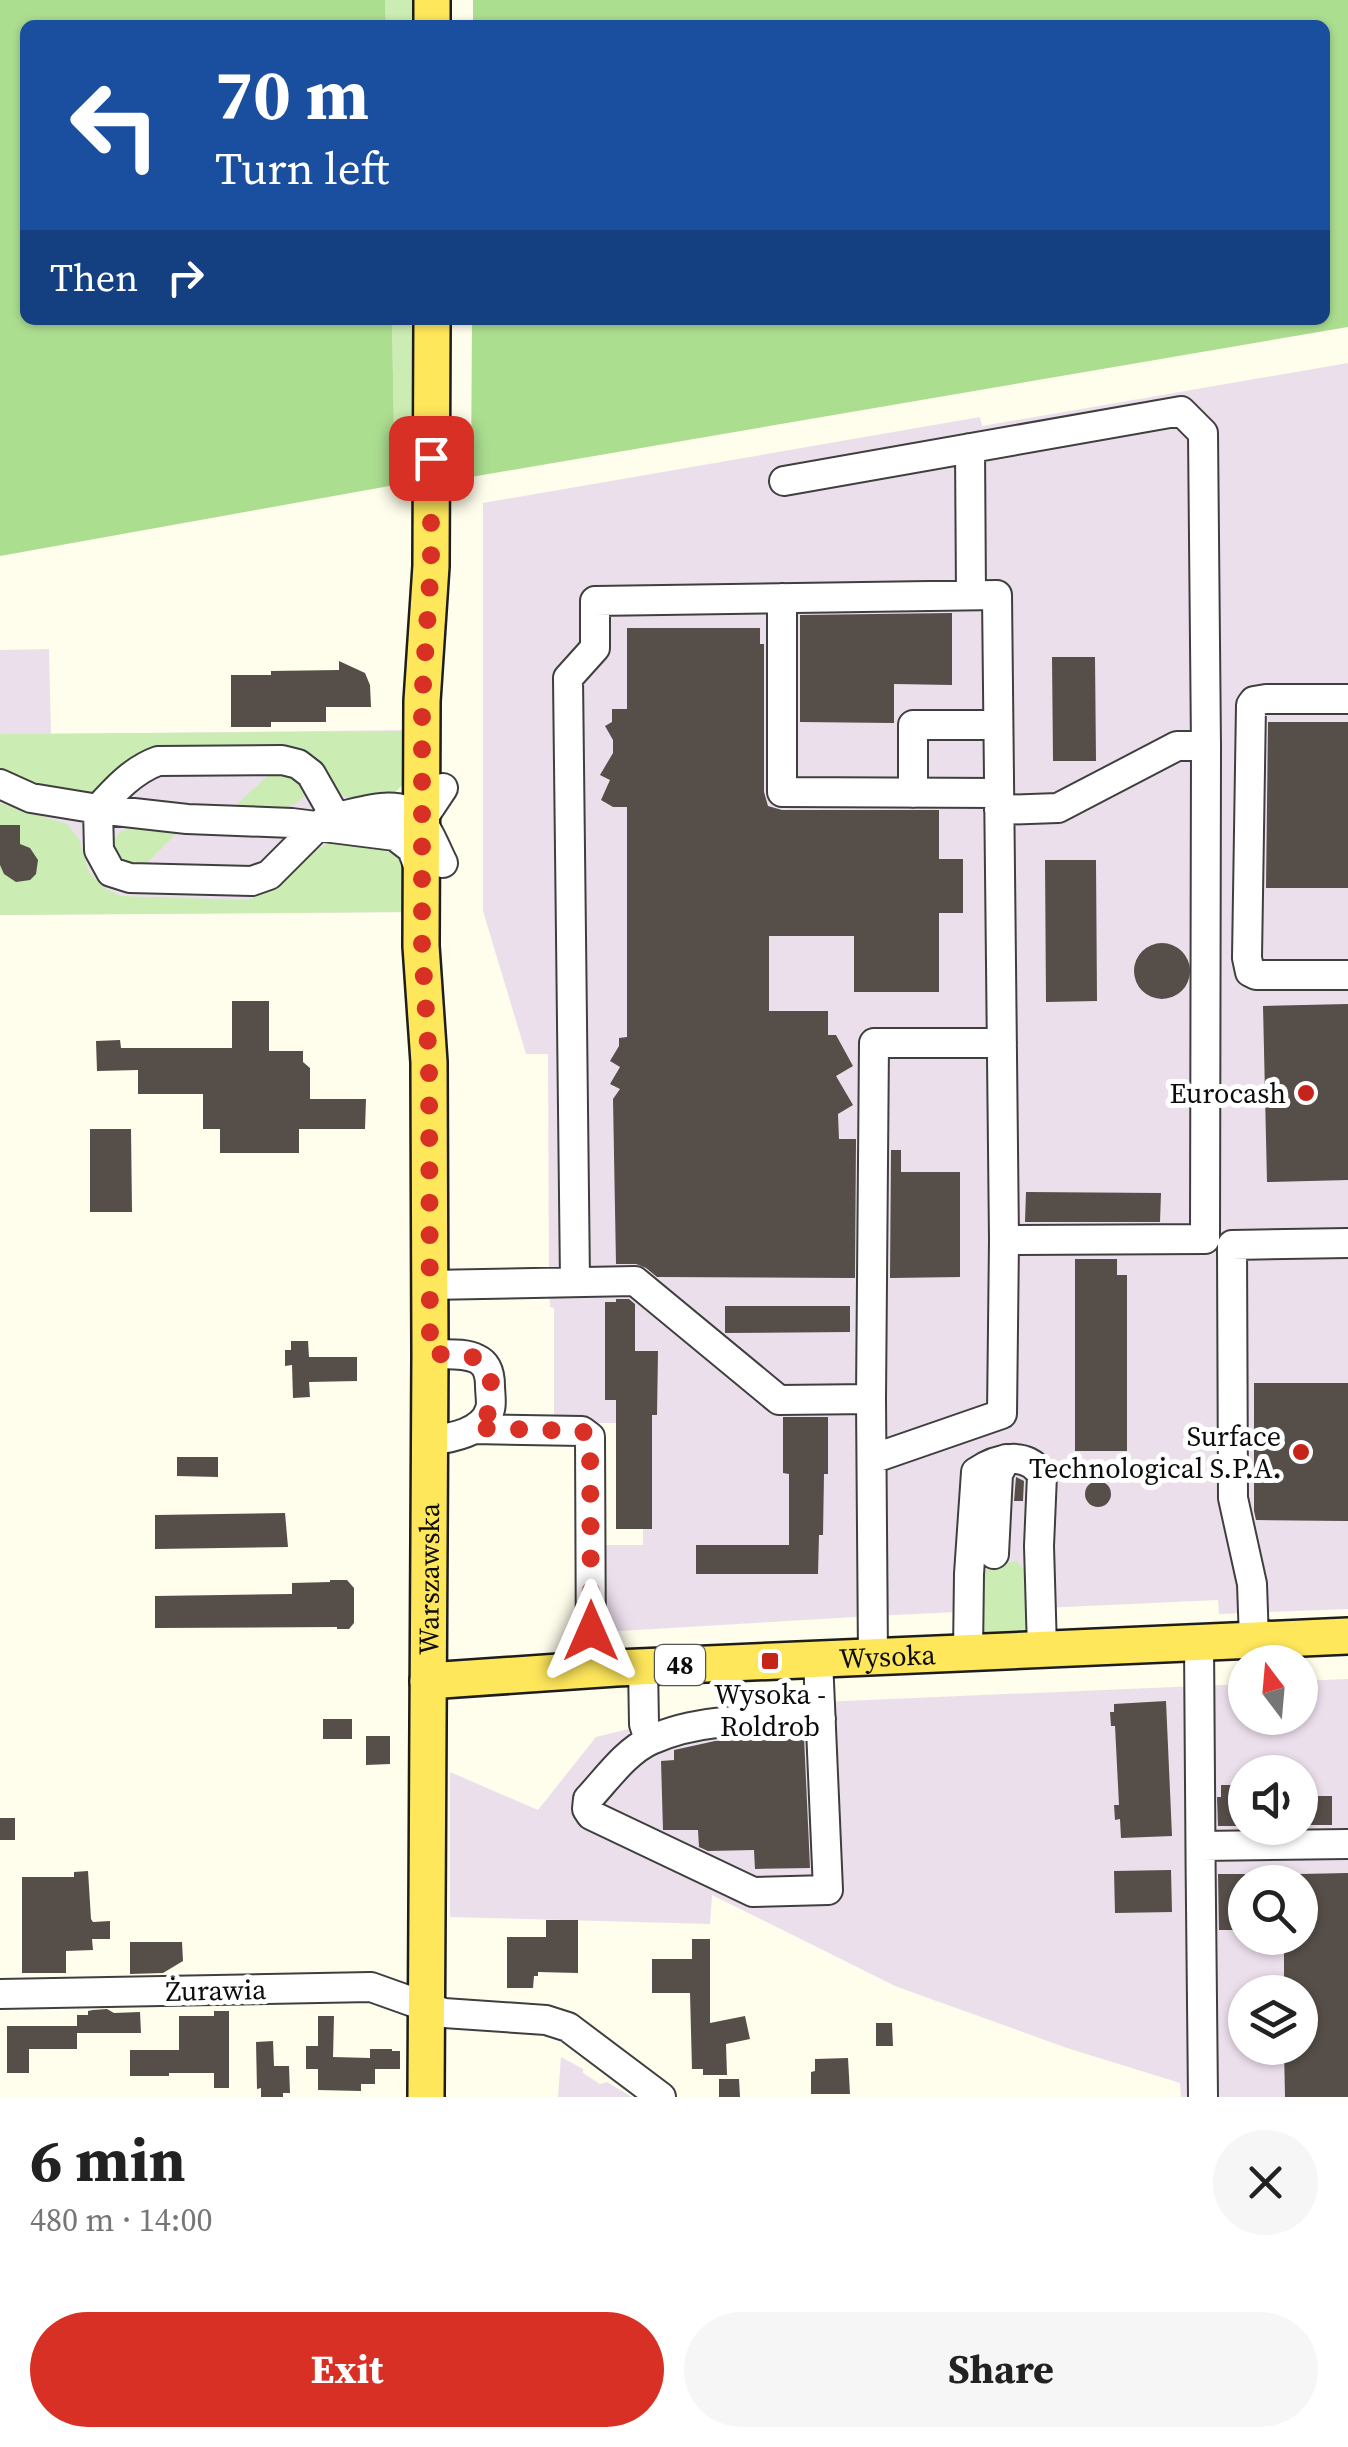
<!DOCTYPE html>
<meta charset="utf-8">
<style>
:root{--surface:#fff;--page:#f6f6f6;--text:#222;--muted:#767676;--accent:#d93025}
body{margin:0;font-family:"Source Serif 4",serif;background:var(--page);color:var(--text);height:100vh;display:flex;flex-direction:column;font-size:38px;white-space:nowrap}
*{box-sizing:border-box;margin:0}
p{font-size:32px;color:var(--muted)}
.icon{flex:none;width:55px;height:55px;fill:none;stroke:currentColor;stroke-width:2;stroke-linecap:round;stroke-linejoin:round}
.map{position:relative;height:2097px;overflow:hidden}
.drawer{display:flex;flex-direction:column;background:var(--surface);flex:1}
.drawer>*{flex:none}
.guide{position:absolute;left:20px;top:20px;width:1310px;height:305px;border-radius:15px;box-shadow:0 2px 8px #0004;background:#1a4fa0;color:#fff;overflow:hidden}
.needle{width:65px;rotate:344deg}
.tools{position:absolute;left:1228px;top:1645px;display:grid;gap:20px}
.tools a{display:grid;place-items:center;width:90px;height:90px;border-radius:50%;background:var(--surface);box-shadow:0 2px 8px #0004;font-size:50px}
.pin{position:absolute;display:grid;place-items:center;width:85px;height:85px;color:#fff;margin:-42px;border-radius:20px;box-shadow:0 5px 15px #0006}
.me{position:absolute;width:110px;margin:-55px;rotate:0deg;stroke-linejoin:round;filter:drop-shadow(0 0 8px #0008)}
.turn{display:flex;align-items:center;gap:35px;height:210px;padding:0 30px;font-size:45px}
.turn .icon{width:130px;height:130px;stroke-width:2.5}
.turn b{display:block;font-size:70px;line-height:85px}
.then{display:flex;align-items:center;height:95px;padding:0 30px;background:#0003;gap:20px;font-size:38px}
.round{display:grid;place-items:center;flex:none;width:105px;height:105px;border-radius:52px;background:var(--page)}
.overview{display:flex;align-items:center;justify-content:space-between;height:170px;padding:0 30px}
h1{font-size:60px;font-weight:700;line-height:75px}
.cta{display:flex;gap:20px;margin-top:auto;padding:20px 30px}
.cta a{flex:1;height:115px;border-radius:60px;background:var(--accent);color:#fff;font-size:40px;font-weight:700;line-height:115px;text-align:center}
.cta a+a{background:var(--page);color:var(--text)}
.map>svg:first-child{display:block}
.industrial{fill:#ecdfec;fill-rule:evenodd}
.green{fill:#cbecb2}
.forest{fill:#acde90}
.building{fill:#564e48}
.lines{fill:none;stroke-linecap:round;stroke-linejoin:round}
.minor-casing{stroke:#3f3f3f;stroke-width:32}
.major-casing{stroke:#1d1d1d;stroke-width:40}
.minor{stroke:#fff;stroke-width:28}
.major{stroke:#ffe75b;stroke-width:35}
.route{stroke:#d93025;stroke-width:18;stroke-dasharray:0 32.4}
.poi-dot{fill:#c6231b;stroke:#fff;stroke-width:4}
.labels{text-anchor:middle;stroke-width:10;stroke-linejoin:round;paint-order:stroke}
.shield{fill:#fff;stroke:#555;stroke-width:2.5}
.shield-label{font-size:25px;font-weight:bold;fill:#0c0c0c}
.poi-label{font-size:28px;fill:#0c0c0c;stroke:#fff;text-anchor:end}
.street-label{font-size:28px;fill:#0c0c0c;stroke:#fff}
</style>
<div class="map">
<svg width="1348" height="2097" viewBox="0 0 1348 2097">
<rect width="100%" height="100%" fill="#fffdeb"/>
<path class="industrial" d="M1348,363V1609L1219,1614L1218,1600L872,1616L602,1632L604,1545H643V1529H616V1423H554V1308L550,1307L549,1283L548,1054H526L483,911V503L980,417L982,426Z
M49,649L51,734L407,730L376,847L406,912L0,915V650Z
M1348,1679V2097H1181L1180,2083L1067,2048L895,1986L712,1895L710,1924L450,1917V1772L538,1810L596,1737L711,1709L820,1702L1245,1684V1718H1300V1681ZM1245,1772H1300V1828H1245ZM1245,1882H1300V1938H1245ZM1245,1992H1300V2048H1245Z
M561,2057L583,2069V2073L600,2084L607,2082L632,2097H558Z"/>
<path class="green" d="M385,0H416L417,25H386Z
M392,320H416L418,480L410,485H395Z
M412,731C411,745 413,765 407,778C397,799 364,807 344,796C332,789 326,776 320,765L167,752L96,791C64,798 29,780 0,769V734Z
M276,768H292L307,792C294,815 262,809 238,809L235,806Z
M0,803L67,824L79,839L89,872L104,888L121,896L246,900C286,891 290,864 321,847C326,845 331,842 336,842C351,841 401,850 408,865C412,876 410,900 411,912L0,915Z
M137,827L179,831L149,861L140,866L119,863L111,843L121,831Z
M1017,1561L1031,1578L1028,1630L1021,1637L990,1638L984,1634L978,1625L982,1572L992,1566Z"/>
<path class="forest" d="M0,0H385L386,25H25V320H392L395,485L0,556Z
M473,0H1348V327L471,477L472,320H1325V25H473Z"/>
<path class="building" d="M952,613V685L894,684V723L800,722V615Z
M627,628H760V644H764V792L768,806L782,810H939V859H963V913H939V992H854V936H769V1011H828V1035H836L853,1066L836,1076L853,1105L838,1114L839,1139H856L855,1278L657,1277L646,1268L636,1264H616L613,1099L620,1089L610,1084L620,1067L610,1061L619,1046V1038L627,1037V807H613L601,800L610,780L600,775L613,753V740L605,726L612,722V709H627Z
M1052,657H1095L1096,761H1053Z
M339,661L365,673L370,685L371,707H326V722H271V727H231V675H271V671L339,670Z
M1268,722H1348V888H1266Z
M0,825H20V844L30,848L38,860L36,874L30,880L16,882L4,874L0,865Z
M1045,860H1096L1097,1001L1046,1002Z
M1134 971a28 28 0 1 1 56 0a28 28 0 1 1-56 0Z
M232,1001H269V1051H303V1062L310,1068V1099H366L365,1129H299V1153H220V1129H203V1094H138V1070L97,1071L96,1041L120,1040L121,1048H232Z
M1348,1004V1180L1267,1182L1263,1006Z
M90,1129H131L132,1212H90Z
M891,1150H901V1172H960V1277L890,1278Z
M1026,1192L1161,1193L1160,1222H1025Z
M1075,1259H1117V1275H1127V1451H1075Z
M616,1299H629L635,1304V1351H658L657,1415H652V1529H616V1400H605V1302H616Z
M725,1306H850V1332L725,1333Z
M291,1341H308L309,1357H357V1381L309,1382L310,1397L293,1398L292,1365L285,1366V1350H291Z
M1254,1383H1348V1521L1256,1520L1254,1511Z
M783,1417H828V1474H824L823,1535H819L818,1574H696V1545H789V1474L783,1473Z
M177,1457H218V1477L177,1476Z
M1016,1477L1024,1481L1023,1501H1014Z
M1085 1494a13 13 0 1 1 26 0a13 13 0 1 1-26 0Z
M285,1513L288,1547L155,1549V1515Z
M330,1580H347L354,1588V1623L349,1629H337V1627L155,1628V1596L292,1594V1583L330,1582Z
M1166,1701L1172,1836L1121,1838L1120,1819L1115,1820L1114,1805H1119L1115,1726H1111L1110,1712H1114V1704Z
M323,1719H352V1739H323Z
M366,1736H390V1764L366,1765Z
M804,1737L810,1868L755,1869L754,1850L708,1851L699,1847L698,1830H663L661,1761L674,1760V1750L715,1741Z
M1221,1785H1245V1826H1218L1217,1797H1221Z
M1300,1796H1332V1825H1300Z
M0,1818H15V1840H0Z
M1171,1870L1172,1912L1115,1913L1114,1871Z
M88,1871L91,1919L93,1922L110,1921V1939H92L93,1950L66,1951V1973H22V1877H74V1872Z
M1348,1873V2097H1285L1284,2048H1300V1992H1284V1938H1300V1874Z
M1218,1874H1245V1930H1219Z
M546,1920H578V1973L538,1972V1976H534L533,1988H507V1937H546Z
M692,1939H710V2023L745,2016L750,2039L726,2044L727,2075H703V2069H692L690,1993H652V1959H692Z
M130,1942H182L183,1961L163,1973L130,1974Z
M107,2009L114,2013L140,2012L141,2033H77V2049H29V2073H7V2026H77V2015H88V2011L93,2010Z
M214,2011H229V2088H214V2073H169V2076H130V2050H179V2016H214Z
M318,2016H334L333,2057L370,2058V2049H392V2051H400V2069H375V2084H361V2091L318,2090V2069H306V2046H318Z
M876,2023H892L893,2046H876Z
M273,2041L274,2066H289L290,2093H283V2097H261V2088L257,2089L256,2042Z
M848,2058L850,2094H811V2072L815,2071V2059Z
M719,2079H739L740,2097H719Z"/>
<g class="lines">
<g class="minor-casing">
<path id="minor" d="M970,448L971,595
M784,481L1181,411L1203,433L1206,746L1205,1239L1004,1240
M782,598V792L999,793
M1348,699H1266L1254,701L1251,705L1247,958L1250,972L1256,975H1348
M0,784L31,798L98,809L187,819L292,823L395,836L412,849L420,871
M913,793V725H998
M999,810L1058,808L1177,746H1206
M326,819C354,816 397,794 420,820C430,831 436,850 443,863
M419,824L443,788
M317,827L269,875L252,881L130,878L111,872L99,850L98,809C115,790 133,770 158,761L282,760L298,764L311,774L336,818
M575,1281L568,678L595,648V601L997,595L1004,1240L1002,1414L872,1459
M429,1285L635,1281L779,1400L871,1399L873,1657
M871,1399L874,1043H1002
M474,1429L582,1431L590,1437L591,1669
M430,1441C450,1438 484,1433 490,1409C492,1403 490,1393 490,1386C490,1375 488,1364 477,1359C464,1352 444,1355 430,1354
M994,1554L998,1474L1006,1459
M1254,1640L1252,1584L1233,1498L1232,1245L1348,1243
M1199,1642C1199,1794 1202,1945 1203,2097
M968,1652L969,1574L976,1472C996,1458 1027,1450 1042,1475L1039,1546L1042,1649
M818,1659L828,1890L753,1892L591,1815L587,1809L588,1799C606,1780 626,1751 651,1740C703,1716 765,1721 821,1719
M643,1666L644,1724L649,1740
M1202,1846L1348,1844
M0,1994L371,1987L444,2013L546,2020L568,2027L661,2097"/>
</g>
<g class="major-casing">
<g id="major">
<path d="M432,25V0"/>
<path id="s1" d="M428,1681L616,1668L1348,1636"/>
<path id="s2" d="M426,2097L430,1354L429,1062L421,946L422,701L431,566L432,320"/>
</g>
</g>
<use href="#minor" class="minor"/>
<use href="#major" class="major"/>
</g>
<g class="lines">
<path class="route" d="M431,458V566L422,701V946L429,1062L430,1354C445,1355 464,1352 477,1359C493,1367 494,1396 489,1410C487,1418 480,1423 474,1428L582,1431L590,1437L591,1631"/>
</g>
<g class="poi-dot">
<circle cx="1306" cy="1093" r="10"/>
<circle cx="1301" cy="1452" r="10"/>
<rect x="760" y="1651" width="20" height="20" rx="5"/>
</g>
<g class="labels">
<rect class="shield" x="655" y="1645" width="50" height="40" rx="8"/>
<g class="shield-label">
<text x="680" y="1674">48</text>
</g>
<g class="poi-label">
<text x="1286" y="1103">Eurocash</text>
<text x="1281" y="1446">Surface<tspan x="1281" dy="32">Technological S.P.A.</tspan></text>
<text x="770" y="1704" text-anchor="middle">Wysoka -<tspan x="770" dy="32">Roldrob</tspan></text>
</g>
<g class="street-label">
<text dy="10" stroke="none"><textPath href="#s2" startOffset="518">Warszawska</textPath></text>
<text dy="10" stroke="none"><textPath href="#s1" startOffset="460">Wysoka</textPath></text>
<text transform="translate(216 1990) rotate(-1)" y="10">Żurawia</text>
</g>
</g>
</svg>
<div class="tools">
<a><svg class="needle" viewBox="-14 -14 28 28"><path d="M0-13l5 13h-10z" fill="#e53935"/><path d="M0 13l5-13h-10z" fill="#767676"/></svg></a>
<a><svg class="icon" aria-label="sound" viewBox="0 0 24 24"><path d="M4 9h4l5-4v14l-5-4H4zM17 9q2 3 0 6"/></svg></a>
<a><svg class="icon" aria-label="search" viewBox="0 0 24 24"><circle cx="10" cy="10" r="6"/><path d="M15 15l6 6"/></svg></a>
<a><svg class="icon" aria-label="layers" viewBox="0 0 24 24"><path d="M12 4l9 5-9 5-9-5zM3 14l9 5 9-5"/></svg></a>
</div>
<div class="pin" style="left:431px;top:458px;background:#d93025"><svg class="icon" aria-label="arrive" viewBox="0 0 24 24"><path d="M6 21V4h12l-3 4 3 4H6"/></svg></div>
<svg class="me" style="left:591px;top:1631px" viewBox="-20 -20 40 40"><path d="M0-17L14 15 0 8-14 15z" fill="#d93025" stroke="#fff" stroke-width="4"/></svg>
<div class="guide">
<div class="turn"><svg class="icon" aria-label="left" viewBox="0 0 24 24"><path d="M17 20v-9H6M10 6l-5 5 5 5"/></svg><div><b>70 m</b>Turn left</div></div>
<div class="then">Then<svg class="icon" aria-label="right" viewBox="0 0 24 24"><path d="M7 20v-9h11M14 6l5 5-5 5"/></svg></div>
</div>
</div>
<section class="drawer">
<div class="overview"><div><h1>6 min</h1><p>480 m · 14:00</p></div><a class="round"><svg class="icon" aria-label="close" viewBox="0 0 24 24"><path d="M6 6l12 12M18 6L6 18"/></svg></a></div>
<div class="cta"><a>Exit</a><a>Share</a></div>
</section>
